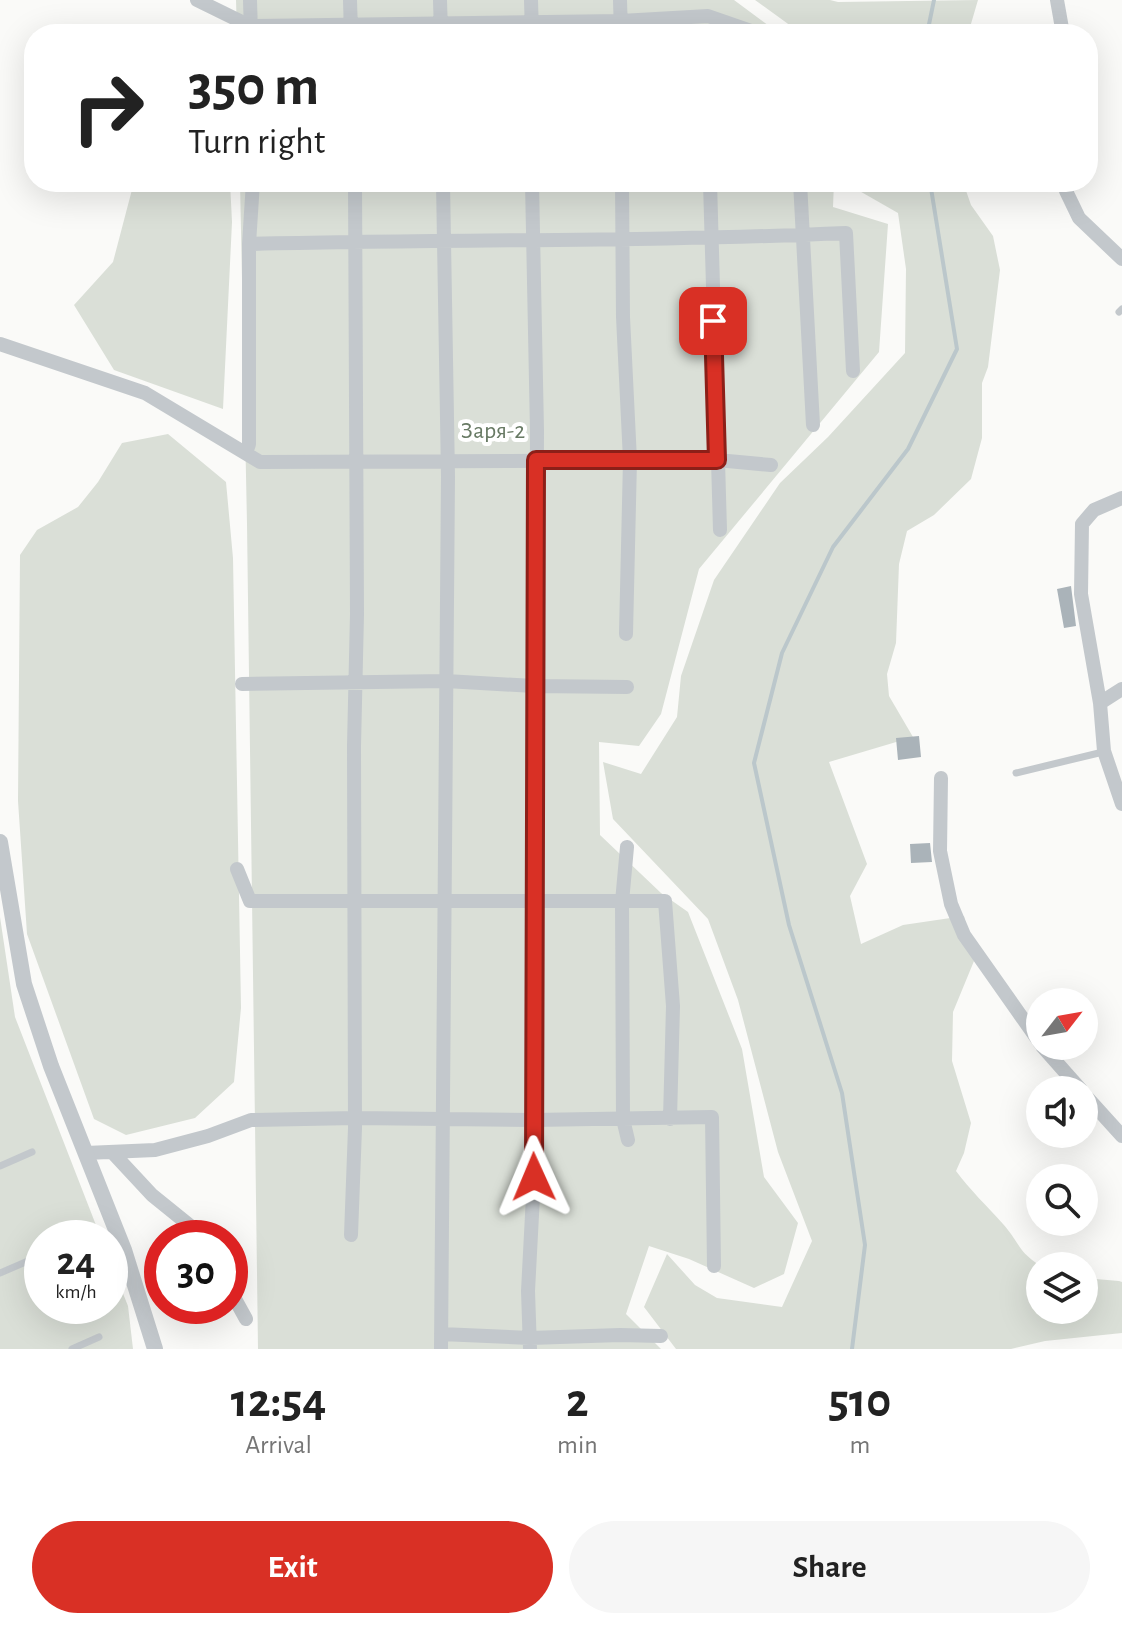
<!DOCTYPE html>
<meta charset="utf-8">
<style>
:root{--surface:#fff;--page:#f6f6f6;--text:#222;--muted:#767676;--accent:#d93025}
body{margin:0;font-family:"Alegreya Sans",sans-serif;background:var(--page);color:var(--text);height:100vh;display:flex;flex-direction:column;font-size:30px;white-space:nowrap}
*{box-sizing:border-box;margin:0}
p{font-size:26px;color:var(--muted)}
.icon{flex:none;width:44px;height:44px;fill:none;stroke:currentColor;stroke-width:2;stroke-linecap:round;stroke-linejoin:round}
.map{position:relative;height:1349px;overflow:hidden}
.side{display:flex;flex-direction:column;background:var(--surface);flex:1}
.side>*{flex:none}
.guide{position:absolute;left:24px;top:24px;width:1074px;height:168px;border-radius:32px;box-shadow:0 8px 32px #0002;background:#fff;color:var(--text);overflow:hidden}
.needle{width:52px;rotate:59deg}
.fabs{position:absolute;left:1026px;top:988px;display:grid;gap:16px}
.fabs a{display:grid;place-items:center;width:72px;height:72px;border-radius:50%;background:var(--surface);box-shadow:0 8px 32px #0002;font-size:40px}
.speed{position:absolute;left:24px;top:1220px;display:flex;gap:16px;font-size:40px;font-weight:700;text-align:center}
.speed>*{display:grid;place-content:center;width:104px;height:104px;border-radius:50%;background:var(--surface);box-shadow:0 8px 32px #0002;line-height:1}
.speed small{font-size:20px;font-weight:400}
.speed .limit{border:12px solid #d22;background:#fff;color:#111}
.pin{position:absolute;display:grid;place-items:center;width:68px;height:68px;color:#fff;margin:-34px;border-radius:16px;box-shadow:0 4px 12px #0006}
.me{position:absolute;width:88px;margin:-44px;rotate:359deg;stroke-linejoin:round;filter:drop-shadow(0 0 6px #0008)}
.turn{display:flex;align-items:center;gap:28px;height:168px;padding:0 32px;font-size:36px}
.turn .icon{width:104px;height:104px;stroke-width:2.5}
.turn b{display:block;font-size:56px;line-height:68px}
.eta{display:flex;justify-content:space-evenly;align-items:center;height:136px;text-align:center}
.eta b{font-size:48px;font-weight:700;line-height:56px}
.action{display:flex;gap:16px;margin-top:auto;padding:16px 32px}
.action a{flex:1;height:92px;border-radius:48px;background:var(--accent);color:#fff;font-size:32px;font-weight:700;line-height:92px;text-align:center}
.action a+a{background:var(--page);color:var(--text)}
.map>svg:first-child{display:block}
.green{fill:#dadfd7}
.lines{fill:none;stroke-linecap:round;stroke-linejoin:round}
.stream{stroke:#bbc7cb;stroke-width:4}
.building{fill:#aab3b9}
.service{stroke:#c3c8cc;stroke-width:7}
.minor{stroke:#c3c8cc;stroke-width:14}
.tertiary{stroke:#c3c8cc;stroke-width:16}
.route-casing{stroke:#8d1f18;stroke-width:20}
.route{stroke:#d93025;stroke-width:14}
.labels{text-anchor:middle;stroke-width:8;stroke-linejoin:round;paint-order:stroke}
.park-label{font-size:24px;fill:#687a64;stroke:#fff}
</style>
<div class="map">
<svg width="1122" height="1349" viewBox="0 0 1122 1349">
<rect width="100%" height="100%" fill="#fafaf8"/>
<path class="green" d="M236,0H734L780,34H237Z
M755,0H830L838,2L978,0L968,34H802Z
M134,182H230L232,222L223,409L114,370L74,305L113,262Z
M240,182H834L833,207L888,224L879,352L699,569L661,714L639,746L599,742L600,835L661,893L688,912L742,1049L764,1177L798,1223L784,1274L754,1288L689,1259L649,1246L626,1314L661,1349H258L247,524Z
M849,182H963L971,205L993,236L1000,270L988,367L982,383V438L971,479L934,515L907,531L899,564L896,643L887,674L889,696L913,737L829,762L867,864L850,896L861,944L903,925L964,916L974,961L953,1012L952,1061L971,1123L964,1153L956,1171C970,1190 987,1206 1003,1224C1020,1243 1017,1251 1041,1266L1040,1310H1084V1278L1119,1281L1122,1282V1333L1045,1341L1011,1349H676L644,1307L667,1254L695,1285L717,1298L782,1307L812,1241L778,1152L738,1000L708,919L613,819L603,762L641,774L677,717L681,676L714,580L780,483L828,437L905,353L906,269L898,213L849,185Z
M168,434L226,482L233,558L241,1008L234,1082L195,1118L126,1135L94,1119L27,934L18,801L20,555L37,530L78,507L98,482L122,443Z
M0,917L15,1017L101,1238H42V1306H110V1261L128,1306L133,1349H0Z"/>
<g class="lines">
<path class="stream" d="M927,34L934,0
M852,1349L865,1245L842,1093L789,925L754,763L782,653L833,547L908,449L957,349L930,182"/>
</g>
<path class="building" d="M1071,586L1076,626L1064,628L1057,589Z
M919,736L921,757L898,760L896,738Z
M930,843L932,862L911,863L910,844Z"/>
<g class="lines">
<path class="service" d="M1119,312L1122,309
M1016,773L1103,752
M0,1166L32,1152
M0,1273L42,1255
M72,1349L99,1337"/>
<path class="minor" d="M197,0L250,26L621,21L708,16L760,34
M250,0L251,34
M350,0L351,34
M440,0L441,34
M531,0L532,34
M620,0L621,34
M1057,0L1063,34
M622,182L623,317L630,460L626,634
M710,182L720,530
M800,182L813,425
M1068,182L1066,191L1079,218L1122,259
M249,244C448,239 647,242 846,233L853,371
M0,344L145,393L260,462L717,460L771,465
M246,453L249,444V244L253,182
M1122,498L1094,510L1082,524L1081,594L1100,703L1104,751L1122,804
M242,684L446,681L534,686L627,687
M1100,703L1122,689
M941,778L940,851L951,904L964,935L1040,1043
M627,847L622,902L623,1119L628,1140
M237,869L250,901H665L673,1006L670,1119
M1042,1046L1081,1090
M1084,1094L1122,1136
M112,1152L152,1195L199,1233L202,1238
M86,1153L155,1150L208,1136L251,1120L355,1118L533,1120L712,1117L714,1266
M351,1235L355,1128L354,746L357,614L355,182
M230,1290L246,1319
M441,1334L530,1338L620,1335L661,1336
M441,1349L448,476L443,182
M530,1349L528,1291L534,1177L537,431L532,182"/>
<path class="tertiary" d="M0,842L24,984L51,1066L124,1250L155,1349"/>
</g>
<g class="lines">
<g class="route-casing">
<path id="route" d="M534,1177L536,460H717L713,321"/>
</g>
<use href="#route" class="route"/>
</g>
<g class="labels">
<g class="park-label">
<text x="493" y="438">Заря-2</text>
</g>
</g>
</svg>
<div class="fabs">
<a><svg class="needle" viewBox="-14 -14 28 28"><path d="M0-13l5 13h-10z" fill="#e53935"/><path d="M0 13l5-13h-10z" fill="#767676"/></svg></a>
<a><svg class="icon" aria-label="sound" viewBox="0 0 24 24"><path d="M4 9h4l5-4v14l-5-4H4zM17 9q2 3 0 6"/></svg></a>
<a><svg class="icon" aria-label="search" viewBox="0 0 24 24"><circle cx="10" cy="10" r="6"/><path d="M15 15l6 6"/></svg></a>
<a><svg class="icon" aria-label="layers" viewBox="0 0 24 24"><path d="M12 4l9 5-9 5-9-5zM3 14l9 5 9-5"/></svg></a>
</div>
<div class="speed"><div>24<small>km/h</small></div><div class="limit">30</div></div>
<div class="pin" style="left:713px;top:321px;background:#d93025"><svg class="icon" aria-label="arrive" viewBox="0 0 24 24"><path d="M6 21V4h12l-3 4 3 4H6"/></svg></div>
<svg class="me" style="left:534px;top:1177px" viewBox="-20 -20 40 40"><path d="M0-17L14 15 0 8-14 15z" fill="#d93025" stroke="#fff" stroke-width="4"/></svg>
<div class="guide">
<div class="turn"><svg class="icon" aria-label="right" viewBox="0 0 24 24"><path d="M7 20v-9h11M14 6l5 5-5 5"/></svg><div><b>350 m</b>Turn right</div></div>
</div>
</div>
<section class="side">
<div class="eta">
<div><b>12:54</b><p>Arrival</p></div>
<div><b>2</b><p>min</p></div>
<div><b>510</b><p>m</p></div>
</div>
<div class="action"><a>Exit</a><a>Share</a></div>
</section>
